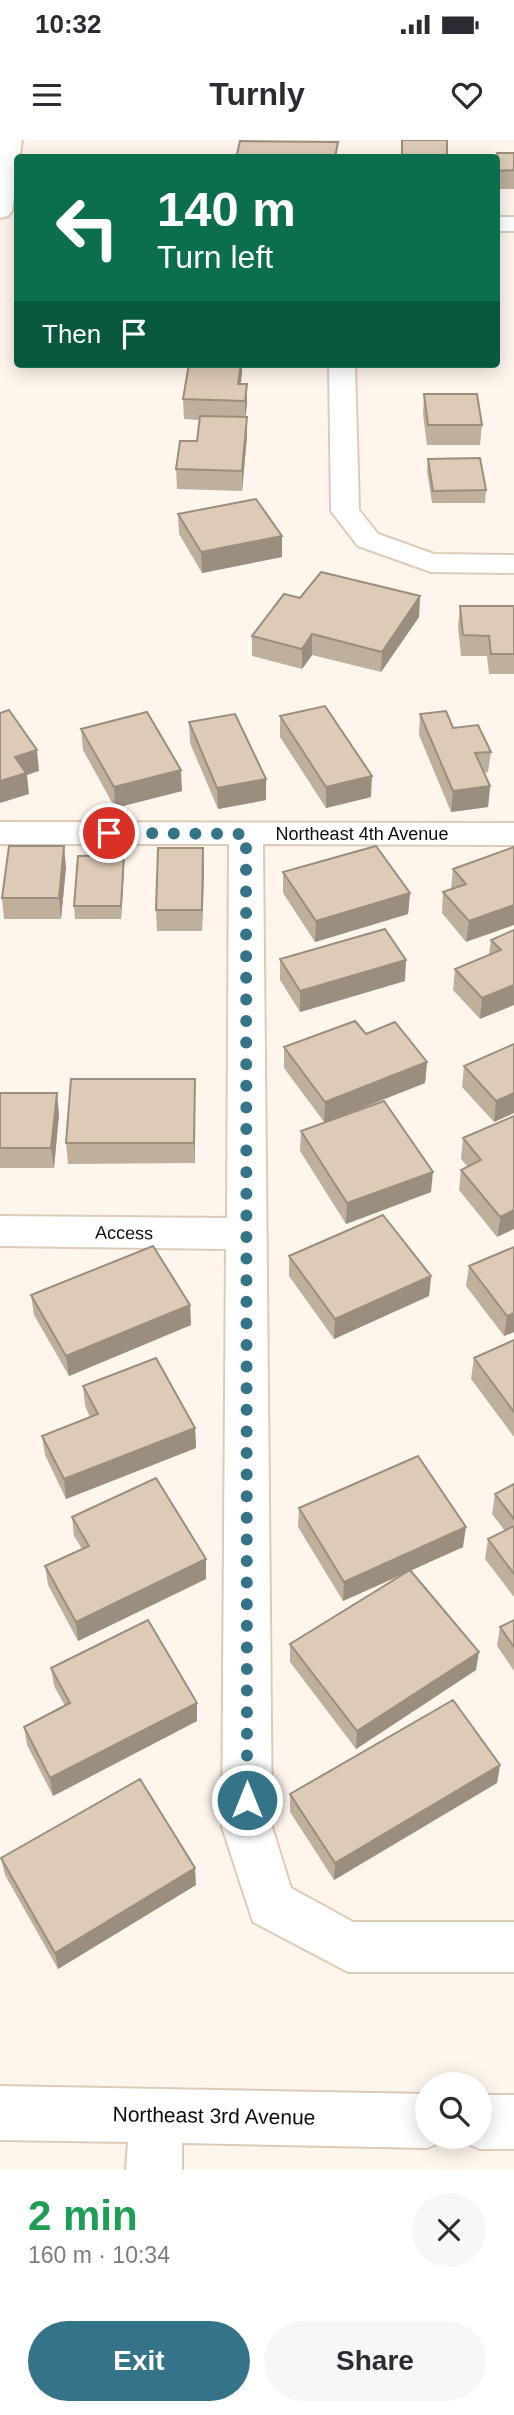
<!DOCTYPE html>
<meta charset="utf-8">
<style>
:root{--surface:#fff;--page:#f7f7f7;--text:#2b2b33;--muted:#7c7c81;--accent:#347388}
body{margin:0;font-family:Arial,sans-serif;background:var(--page);color:var(--text);height:100vh;display:flex;flex-direction:column;font-size:26px;white-space:nowrap}
*{box-sizing:border-box;margin:0}
p{font-size:23px;color:var(--muted)}
.icon{flex:none;width:38px;height:38px;fill:none;stroke:currentColor;stroke-width:2;stroke-linecap:round;stroke-linejoin:round}
.map{position:relative;height:2030px;overflow:hidden}
.details{display:flex;flex-direction:column;background:var(--surface);flex:1}
.details>*{flex:none}
.hud{position:absolute;left:14px;top:14px;width:486px;height:214px;border-radius:7px;box-shadow:0 4px 18px #0003;background:#0b6e4f;color:#fff;overflow:hidden}
.controls{position:absolute;left:415px;top:1932px;display:grid;gap:14px}
.controls a{display:grid;place-items:center;width:77px;height:77px;border-radius:50%;background:var(--surface);box-shadow:0 4px 18px #0003;font-size:35px}
.pin{position:absolute;display:grid;place-items:center;width:60px;height:60px;color:#fff;margin:-30px;border:4px solid #fff;border-radius:50%;box-shadow:0 2px 7px #0007}
.me{position:absolute;width:77px;margin:-38px;rotate:0deg;stroke-linejoin:round;filter:drop-shadow(0 0 5px #0008)}
.turn{display:flex;align-items:center;gap:24px;height:147px;padding:0 28px;font-size:32px}
.turn .icon{width:91px;height:91px;stroke-width:2.5}
.turn b{display:block;font-size:49px;line-height:60px}
.then{display:flex;align-items:center;height:66px;padding:0 28px;background:#0003;gap:14px;font-size:26px}
.round{display:grid;place-items:center;flex:none;width:74px;height:74px;border-radius:37px;background:var(--page)}
.head{display:flex;align-items:center;justify-content:space-between;height:119px;padding:0 28px}
h1{font-size:42px;font-weight:700;line-height:52px;color:#1e9e55}
.cta{display:flex;gap:14px;margin-top:auto;padding:14px 28px}
.cta a{flex:1;height:80px;border-radius:42px;background:var(--accent);color:#fff;font-size:28px;font-weight:700;line-height:80px;text-align:center}
.cta a+a{background:var(--page);color:var(--text)}
.status{display:flex;justify-content:space-between;align-items:center;height:49px;padding:0 35px;background:var(--surface);direction:ltr}
.status svg{height:19px;fill:currentColor}
header{display:flex;justify-content:space-between;align-items:center;height:91px;padding:0 28px;background:var(--surface);font-size:32px;font-weight:700}
.map>svg:first-child{display:block}
.lines{fill:none;stroke-linecap:round;stroke-linejoin:round}
.minor-casing{stroke:#decbb7;stroke-width:4}
.minor{fill:#fff;fill-rule:evenodd}
.wall{fill:#bfaf9d}
.shaded-wall{fill:#9b8e7f}
.building{fill:#decbb6;stroke:#9b8e7f;stroke-width:2}
.route{stroke:#347388;stroke-width:12;stroke-dasharray:0 21.6}
.labels{text-anchor:middle;stroke-width:5;stroke-linejoin:round;paint-order:stroke}
.street-label{font-size:18px;fill:#130c06;stroke:#fff}
.near-street-label{font-size:21px;fill:#130c06;stroke:#fff}
</style>
<div class="status"><b>10:32</b><svg viewBox="0 0 49 12"><path d="M0 12V9h3v3zM5 12V6h3v6zM10 12V3h3v9zM15 12V0h3v12zM26 1h20v11H26zM47 4h2v5h-2z"/></svg></div>
<header><svg class="icon" aria-label="menu" viewBox="0 0 24 24"><path d="M4 6h16M4 12h16M4 18h16"/></svg>Turnly<svg class="icon" aria-label="heart" viewBox="0 0 24 24"><path d="M12 20l-8-8c-3-5 5-10 8-4 3-6 11-1 8 4z"/></svg></header>
<div class="map">
<svg width="514" height="2030" viewBox="0 0 514 2030">
<rect width="100%" height="100%" fill="#fef6ed"/>
<g class="lines">
<g class="minor-casing">
<path id="minor" d="M0,0H22L12,71L8,76L0,78Z
M497,77H514V91H497Z
M329,224H355L359,370L378,394L434,414L514,415V433L431,432L358,406L331,371Z
M0,682L514,683V705L263,704L272,1687L291,1748L353,1782H514V1832H348L253,1782L222,1687L226,1109L0,1106V1076L227,1078L229,704H0Z
M0,1946L427,1954V1997H448L446,2000L427,2008L182,2003V2030H126L128,2002L0,2000Z
M480,1955H514V2009H480L461,2001L459,1997H480Z"/>
</g>
<use href="#minor" class="minor"/>
</g>
<path class="wall" d="M497,13H514V49H497Z
M242,232L241,244H247V264L245,276L247,277V296L242,351L177,349L176,329L197,301L199,280L184,279L183,259Z
M424,254L482,285L480,305H427L423,274Z
M428,319L486,350L485,363H432L427,331Z
M178,374L282,396V417L202,433L179,394Z
M420,456L419,477L381,532L312,515L302,529L252,516V496L300,458Z
M460,466H514V534H489L487,516H461L458,487Z
M420,574L453,588L491,612L488,632L484,633L490,646L488,667L451,672L419,595Z
M280,576L371,657L326,668L280,597Z
M189,582L266,639V660L218,669L190,603Z
M81,589L182,651L115,668L83,610Z
M514,707L466,802L442,773L443,752L451,749L453,729Z
M124,715V728L121,779H75L74,766Z
M66,727L61,779H4L2,758Z
M204,729L202,791H157L156,770Z
M283,732L410,753L408,774L315,802L283,753Z
M514,790L480,879L453,850L455,829L489,815L491,800Z
M280,819L405,841L300,872L280,840Z
M366,894L427,922L425,943L330,980L431,1052L346,1084L300,1011L301,991L324,982L284,928V907Z
M514,904V973L494,982L462,947L464,926Z
M0,953L59,974L54,1028H0Z
M195,960V1023L68,1024L66,1003Z
M514,976L497,1097L459,1050L461,1030L467,1026L461,1019L463,998Z
M514,1107V1192L504,1196L466,1146L469,1126Z
M289,1116L431,1136L429,1156L334,1199L289,1136Z
M31,1155L190,1165L191,1185L69,1236L34,1175Z
M514,1200V1297L471,1239L474,1218Z
M83,1246L195,1288L196,1308L66,1359L45,1315L42,1296L90,1277L85,1266Z
M514,1344V1457L485,1419L488,1399L505,1391L492,1374L495,1354Z
M299,1368L463,1407L410,1431L476,1530L356,1609L290,1522V1504L406,1433L343,1461L298,1387Z
M72,1377L206,1419V1439L78,1501L48,1445L45,1426L82,1409L74,1396Z
M514,1480V1531L497,1506L500,1487Z
M51,1528L197,1581L53,1656L27,1605L24,1587L65,1566L54,1546Z
M500,1625L497,1643L334,1740L290,1672V1654Z
M1,1718L196,1745L58,1829L5,1735Z"/>
<path class="shaded-wall" d="M241,224H242V232L238,264V244Z
M247,244V264L245,281V261Z
M247,277V296L242,351V331Z
M282,396V417L202,433L201,412Z
M420,456L419,477L381,532L382,512Z
M312,494V515L302,529V509Z
M37,610L39,631L27,635L29,654L0,663V641L15,617Z
M181,630L182,651L115,668L114,647Z
M372,636L371,657L326,668V647Z
M266,639V660L218,669L217,648Z
M490,646L488,667L451,672L453,651Z
M64,706L66,727L61,779L59,758Z
M203,708L204,729L202,791V770Z
M124,715V728L121,779V766Z
M410,753L408,774L315,802L316,781Z
M514,765V785L466,802L469,781Z
M406,820L405,841L300,872V851Z
M514,845V865L480,879L482,858Z
M427,922L425,943L324,983L325,962Z
M195,939V1023L194,1003Z
M57,953L59,974L54,1028L51,1008Z
M514,953V973L494,982L496,961Z
M433,1032L431,1052L346,1084L347,1063Z
M514,1070V1089L497,1097L500,1077Z
M431,1136L429,1156L334,1199L335,1179Z
M190,1165L191,1185L69,1236L66,1216Z
M514,1173V1192L504,1196L507,1176Z
M195,1288L196,1308L66,1359L64,1339Z
M466,1387L463,1407L343,1461L344,1442Z
M206,1419V1439L78,1501L76,1482Z
M479,1512L476,1530L356,1609L357,1591Z
M197,1563V1581L53,1656L50,1638Z
M500,1625L497,1643L334,1740L335,1723Z
M195,1728L196,1745L58,1829L55,1813Z"/>
<path class="building" d="M402,0H447V18H402Z
M240,1L338,2L335,18H236Z
M497,13H514V30L497,31V22H499Z
M189,224H241L238,244H247L245,261L183,259Z
M424,254H477L482,285H428Z
M200,276L247,277L242,331L176,329L180,301H197Z
M480,318L486,350L433,351L428,319Z
M256,359L282,396L201,412L178,374Z
M321,432L420,456L382,512L312,494L302,509L252,496L284,454L300,458Z
M460,466H514V514H491L489,496L463,495Z
M325,566L372,636L326,647L280,576Z
M9,570L37,610L15,617L26,633L0,641V573Z
M446,571L453,588L478,585L491,612L475,613L490,646L453,651L420,574Z
M147,572L181,630L114,647L81,589Z
M235,574L266,639L217,648L189,582Z
M9,706H64L59,758H2Z
M376,706L410,753L316,781L283,732Z
M514,707V765L469,781L443,752L466,744L453,729Z
M158,708H203L202,770H156Z
M124,715L121,766H74L78,716Z
M385,789L406,820L300,851L280,819Z
M514,790V845L482,858L455,829L501,810L491,800Z
M355,881L366,894L395,882L427,922L325,962L284,907Z
M514,904V953L496,961L464,926Z
M71,939H195L194,1003H66Z
M0,953H57L51,1008H0Z
M384,961L433,1032L347,1063L301,991Z
M514,976V1070L500,1077L461,1030L481,1020L463,998Z
M383,1075L431,1136L335,1179L289,1116Z
M153,1106L190,1165L66,1216L31,1155Z
M514,1107V1173L507,1176L469,1126Z
M514,1200V1272L474,1218Z
M156,1218L195,1288L64,1339L42,1296L98,1274L83,1246Z
M418,1316L466,1387L344,1442L299,1368Z
M156,1338L206,1419L76,1482L45,1426L89,1406L72,1377Z
M514,1344V1379L495,1354Z
M514,1386V1434L488,1399Z
M410,1430L479,1512L357,1591L290,1504Z
M148,1480L197,1563L50,1638L24,1587L70,1563L51,1528Z
M514,1480V1507L500,1487Z
M453,1560L500,1625L335,1723L290,1654Z
M140,1639L195,1728L55,1813L1,1718Z"/>
<g class="lines">
<path class="route" d="M109,693L246,694L247,1660"/>
</g>
<g class="labels">
<g class="street-label">
<text x="362" y="700">Northeast 4th Avenue</text>
<text transform="translate(124 1093) rotate(1)" y="6">Access</text>
</g>
<g class="near-street-label">
<text transform="translate(214 1976) rotate(1)" y="7">Northeast 3rd Avenue</text>
</g>
</g>
</svg>
<div class="controls">
<a><svg class="icon" aria-label="search" viewBox="0 0 24 24"><circle cx="10" cy="10" r="6"/><path d="M15 15l6 6"/></svg></a>
</div>
<div class="pin" style="left:109px;top:693px;background:#d93025"><svg class="icon" aria-label="arrive" viewBox="0 0 24 24"><path d="M6 21V4h12l-3 4 3 4H6"/></svg></div>
<svg class="me" style="left:247px;top:1660px" viewBox="-20 -20 40 40"><circle r="17" fill="#347388" stroke="#fff" stroke-width="3"/><path d="M0-11L8 9 0 5-8 9z" fill="#fff"/></svg>
<div class="hud">
<div class="turn"><svg class="icon" aria-label="left" viewBox="0 0 24 24"><path d="M17 20v-9H6M10 6l-5 5 5 5"/></svg><div><b>140 m</b>Turn left</div></div>
<div class="then">Then<svg class="icon" aria-label="arrive" viewBox="0 0 24 24"><path d="M6 21V4h12l-3 4 3 4H6"/></svg></div>
</div>
</div>
<section class="details">
<div class="head"><div><h1>2 min</h1><p>160 m · 10:34</p></div><a class="round"><svg class="icon" aria-label="close" viewBox="0 0 24 24"><path d="M6 6l12 12M18 6L6 18"/></svg></a></div>
<div class="cta"><a>Exit</a><a>Share</a></div>
</section>
